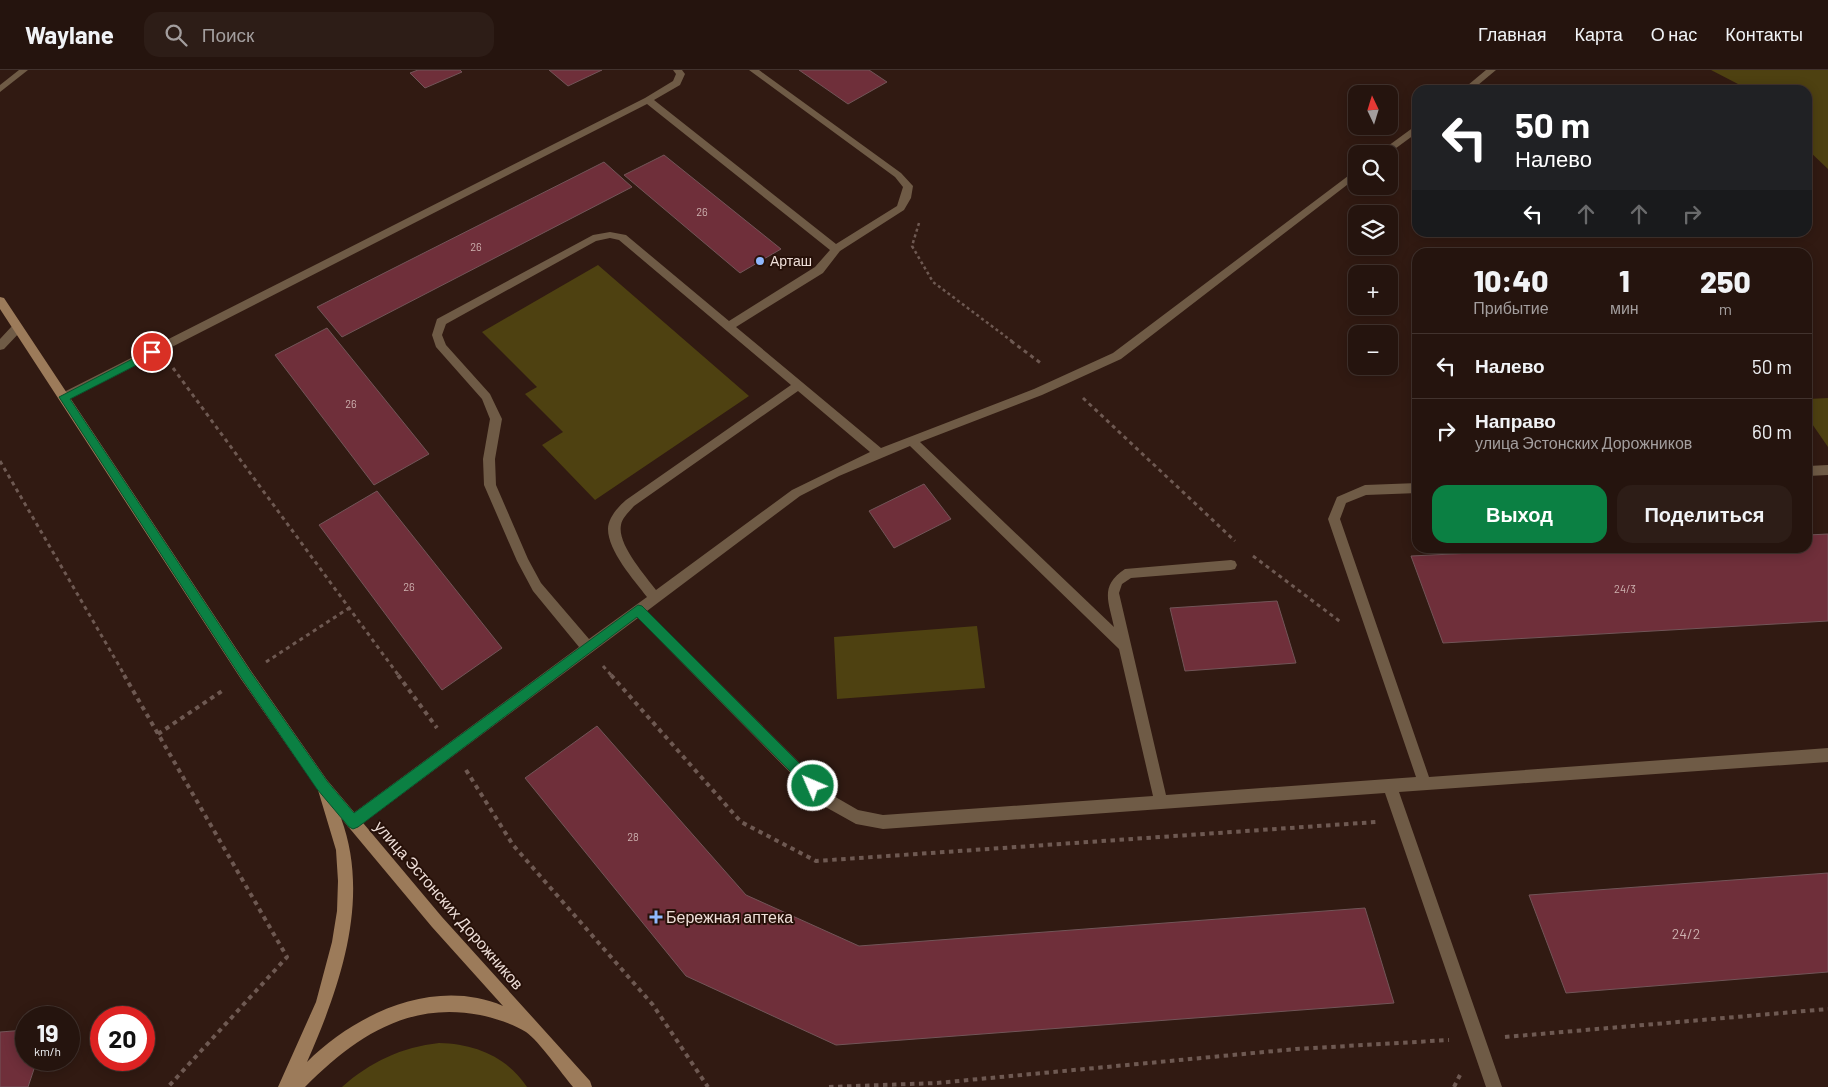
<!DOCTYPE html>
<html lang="ru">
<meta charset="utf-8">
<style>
:root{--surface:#25140e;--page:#2d1d17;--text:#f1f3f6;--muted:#a39e9e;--line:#42332e;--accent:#0b8043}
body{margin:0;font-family:Barlow,sans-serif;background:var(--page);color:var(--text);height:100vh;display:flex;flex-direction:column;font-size:19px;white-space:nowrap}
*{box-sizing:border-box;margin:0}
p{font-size:16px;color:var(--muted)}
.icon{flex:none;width:28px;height:28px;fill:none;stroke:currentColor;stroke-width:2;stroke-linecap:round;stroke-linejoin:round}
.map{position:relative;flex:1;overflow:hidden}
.sheet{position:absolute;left:1412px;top:178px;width:400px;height:305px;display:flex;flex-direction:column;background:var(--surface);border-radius:15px;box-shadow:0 2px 12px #0003,0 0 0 1px var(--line)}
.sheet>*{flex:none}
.hud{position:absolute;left:1412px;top:15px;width:400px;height:152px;border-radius:15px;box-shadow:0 2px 12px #0003,0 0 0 1px var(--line);background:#202124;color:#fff;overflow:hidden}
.needle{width:32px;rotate:356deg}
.tools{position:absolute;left:1348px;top:15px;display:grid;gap:10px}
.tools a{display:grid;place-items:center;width:50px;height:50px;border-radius:10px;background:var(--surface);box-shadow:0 2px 12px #0003,0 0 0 1px var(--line);font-size:25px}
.speed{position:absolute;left:15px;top:936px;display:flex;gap:10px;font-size:25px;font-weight:700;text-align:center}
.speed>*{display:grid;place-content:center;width:65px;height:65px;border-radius:50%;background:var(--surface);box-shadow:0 2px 12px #0003,0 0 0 1px var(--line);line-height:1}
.speed small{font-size:12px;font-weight:400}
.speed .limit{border:8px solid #d22;background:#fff;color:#111}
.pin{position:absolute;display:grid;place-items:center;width:42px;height:42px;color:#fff;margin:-21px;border:2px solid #fff;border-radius:50%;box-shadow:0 1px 5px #0007}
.me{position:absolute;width:55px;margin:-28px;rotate:315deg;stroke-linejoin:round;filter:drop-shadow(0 0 4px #0008)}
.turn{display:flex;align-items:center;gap:18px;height:105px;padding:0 20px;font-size:22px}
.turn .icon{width:65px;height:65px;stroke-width:2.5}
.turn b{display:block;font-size:35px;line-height:42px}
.lanes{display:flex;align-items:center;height:48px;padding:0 20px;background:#0003;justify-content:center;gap:25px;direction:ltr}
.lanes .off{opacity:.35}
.eta{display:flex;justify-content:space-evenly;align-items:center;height:85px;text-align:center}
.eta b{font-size:30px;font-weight:800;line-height:35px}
.primary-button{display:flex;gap:10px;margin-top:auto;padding:10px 20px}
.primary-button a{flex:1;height:58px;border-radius:15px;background:var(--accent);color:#fff;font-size:20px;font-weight:800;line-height:58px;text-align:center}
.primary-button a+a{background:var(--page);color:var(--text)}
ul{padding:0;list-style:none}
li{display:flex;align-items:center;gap:15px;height:65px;padding:0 20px;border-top:1px solid var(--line)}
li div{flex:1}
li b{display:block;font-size:19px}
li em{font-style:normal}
header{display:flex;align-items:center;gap:30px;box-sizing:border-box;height:70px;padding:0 25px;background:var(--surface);border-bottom:1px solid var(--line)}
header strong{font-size:24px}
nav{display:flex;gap:28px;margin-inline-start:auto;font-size:18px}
.search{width:350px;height:45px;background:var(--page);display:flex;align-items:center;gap:12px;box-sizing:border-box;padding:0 18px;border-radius:15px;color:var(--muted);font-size:19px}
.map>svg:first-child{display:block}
.green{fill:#4e4111}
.building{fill:#6f2f3a;stroke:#725558}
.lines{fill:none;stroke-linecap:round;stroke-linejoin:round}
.path-far2{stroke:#6e5952;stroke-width:2.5;stroke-dasharray:3 3;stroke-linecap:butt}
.path-far1{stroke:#6e5952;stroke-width:3;stroke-dasharray:4 4;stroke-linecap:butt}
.path{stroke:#6e5952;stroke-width:4;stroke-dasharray:4.5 4.5;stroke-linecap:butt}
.lane{fill:#6f5b46;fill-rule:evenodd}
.secondary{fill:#9c7b5a;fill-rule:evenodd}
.route{fill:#0b8043;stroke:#07532c}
.poi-dot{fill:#90b8fd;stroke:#271109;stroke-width:2}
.labels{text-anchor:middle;stroke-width:4;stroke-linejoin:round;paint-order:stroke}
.number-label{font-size:11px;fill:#ceb2b0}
.poi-label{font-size:14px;fill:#eeded8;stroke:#271109;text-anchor:start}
.near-number-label{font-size:14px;fill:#ceb2b0}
.near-street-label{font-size:16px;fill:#eeded8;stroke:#271109}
.near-poi-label{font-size:16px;fill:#eeded8;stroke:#271109;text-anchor:start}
</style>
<header>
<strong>Waylane</strong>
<div class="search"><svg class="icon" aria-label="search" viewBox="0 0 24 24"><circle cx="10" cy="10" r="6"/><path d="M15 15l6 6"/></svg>Поиск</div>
<nav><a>Главная</a><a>Карта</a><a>О нас</a><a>Контакты</a></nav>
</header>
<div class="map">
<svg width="1828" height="1017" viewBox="0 0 1828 1017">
<rect width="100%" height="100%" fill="#311a12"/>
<path class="green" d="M1711,0H1828V99L1808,80V20H1744L1738,14Z
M598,195L749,326L595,430L542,375L563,362L525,324L537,317L482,262Z
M1828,328V377L1808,348V329Z
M977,556L985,618L837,629L834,567Z
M439,973C475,974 506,986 527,1017H342C370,992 402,977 439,973Z"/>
<path class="building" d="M418,0H460L462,2L425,18L410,3Z
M549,0H602L568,16Z
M799,0H869L887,12L848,34Z
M664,85L781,179L740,203L624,105Z
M604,92L632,117L342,267L317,237Z
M327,258L429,384L374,415L275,285Z
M924,414L951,449L894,478L869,441Z
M377,421L502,578L442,620L319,455Z
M1828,464V551L1443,573L1411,486L1576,478H1808V465Z
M1277,531L1296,593L1185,601L1170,538Z
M597,656L746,825L859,876L1365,838L1394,933L836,975L686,906L525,708Z
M1828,803V902L1566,923L1529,825Z
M26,960V990H37L28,1017H0V962Z"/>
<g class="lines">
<path class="path-far2" d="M919,153L912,176L933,212L1013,272"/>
<path class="path-far1" d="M1011,271L1042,294
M173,298L399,606
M1083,328L1235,471
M0,391L125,606
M1253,486L1342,553
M266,592L349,538
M603,596L612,606"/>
<path class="path" d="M124,605L287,887L168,1017
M398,605L437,658
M611,605L741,752L816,791L1376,752
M158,664L225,619
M466,700L513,775L653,935L708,1017
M1505,967L1828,939
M829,1017L937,1013L1296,979L1449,970
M1454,1017L1460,1005"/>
<path class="lane" d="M19,0H28L0,22V15Z
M673,0H682L685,4L680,15L654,30L836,174L897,136L903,117L895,107L749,0H759L901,103L913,116L911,128L904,140L840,181L823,203L736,257L881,378L1034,319L1113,283L1356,100V108L1121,289L1042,325L920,372L1114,557C1109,532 1099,516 1125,499L1231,490L1235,491L1237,495L1235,499L1231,500L1131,508L1122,514L1119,523L1166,725L1416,707L1328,449L1337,427L1365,415L1418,413V423L1366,425L1346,433L1340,449L1429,707L1828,678V692L1399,722L1502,1017H1486L1385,723L883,759L856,754L822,735L638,548L358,757L353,759L348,757L346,752L348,747L579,577L533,521L517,491L484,415L483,389L490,349L482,329L436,277L432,265L437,249L593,165L610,162L626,165L729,251L815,197L830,180L647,34L68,330H60L58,327L60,324L645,28L673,11L676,4ZM610,168L619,170L791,315L626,430C618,437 608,448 608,459C608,481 634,510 647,527L589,569L541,513L528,489L496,415L495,389L502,349L490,324L446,275L442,265L446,254L596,171ZM798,321L870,382L792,420L656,520C645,505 617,474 621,455C622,448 629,442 634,436ZM910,376L1119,579L1153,726L883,745L858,740L832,725L647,541L800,426L839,406Z
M1486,0H1496L1472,20H1462Z
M1418,54V62L1388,84H1377Z
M17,254L22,258L21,261L4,279L0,280V269L13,255Z
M1828,395V405L1808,406V396Z"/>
<path class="secondary" d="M0,227L4,228L251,601L327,710L442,847L590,1011L592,1017H573C562,1004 539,971 526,962C514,954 494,948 480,945C407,931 354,968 305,1017H278L316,932L332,872L337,841L338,811L336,780L318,720L241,609L0,239ZM341,748L432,857L503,936C435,907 356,943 307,992C340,917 371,829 341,748Z"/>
</g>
<path class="route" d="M152,279L157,282L156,285L70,329L250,601L327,711L354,743L638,535L642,536L818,712L820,716L818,720L813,722L809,720L637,547L358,757L353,759L349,757L317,719L242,609L59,327Z"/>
<g class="poi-dot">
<circle cx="760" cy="191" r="5"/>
<path d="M653.5 839.5h5v5h5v5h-5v5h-5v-5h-5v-5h5z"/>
</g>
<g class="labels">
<g class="number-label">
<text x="702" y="146">26</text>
<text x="476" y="181">26</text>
<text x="351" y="338">26</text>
<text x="409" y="521">26</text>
<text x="1625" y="523">24/3</text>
<text x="633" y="771">28</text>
</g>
<g class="poi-label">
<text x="770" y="196">Арташ</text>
</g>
<g class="near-number-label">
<text x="1686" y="869">24/2</text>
</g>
<g class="near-street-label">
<text transform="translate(449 835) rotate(49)" y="6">улица Эстонских Дорожников</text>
</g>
<g class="near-poi-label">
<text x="666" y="853">Бережная аптека</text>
</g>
</g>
</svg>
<div class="tools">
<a><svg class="needle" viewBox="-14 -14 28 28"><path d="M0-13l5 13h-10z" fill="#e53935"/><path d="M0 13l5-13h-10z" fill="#a39e9e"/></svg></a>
<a><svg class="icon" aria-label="search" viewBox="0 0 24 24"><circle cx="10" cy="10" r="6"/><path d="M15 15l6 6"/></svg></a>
<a><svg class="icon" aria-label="layers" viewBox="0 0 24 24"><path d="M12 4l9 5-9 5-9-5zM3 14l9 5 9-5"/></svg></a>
<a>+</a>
<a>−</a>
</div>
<div class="speed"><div>19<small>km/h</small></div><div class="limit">20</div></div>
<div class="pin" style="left:152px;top:282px;background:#d93025"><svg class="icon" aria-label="arrive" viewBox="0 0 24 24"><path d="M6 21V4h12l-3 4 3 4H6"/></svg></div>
<svg class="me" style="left:813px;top:716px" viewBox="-20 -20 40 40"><circle r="17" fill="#0b8043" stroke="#fff" stroke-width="3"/><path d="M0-11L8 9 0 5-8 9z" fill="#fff"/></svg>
<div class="hud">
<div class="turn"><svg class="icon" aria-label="left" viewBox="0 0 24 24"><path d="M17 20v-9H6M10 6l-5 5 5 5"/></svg><div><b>50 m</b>Налево</div></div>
<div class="lanes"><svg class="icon" aria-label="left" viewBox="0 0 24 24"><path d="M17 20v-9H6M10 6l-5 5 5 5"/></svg><svg class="icon off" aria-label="ahead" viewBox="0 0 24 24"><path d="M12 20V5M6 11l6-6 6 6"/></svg><svg class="icon off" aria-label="ahead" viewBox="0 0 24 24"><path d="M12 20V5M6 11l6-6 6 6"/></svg><svg class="icon off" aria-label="right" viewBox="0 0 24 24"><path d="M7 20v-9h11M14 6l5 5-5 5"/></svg></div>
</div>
<section class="sheet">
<div class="eta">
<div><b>10:40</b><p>Прибытие</p></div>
<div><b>1</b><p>мин</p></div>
<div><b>250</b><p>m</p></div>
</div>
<ul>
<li><svg class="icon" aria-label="left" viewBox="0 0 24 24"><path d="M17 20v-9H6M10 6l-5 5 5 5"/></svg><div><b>Налево</b></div><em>50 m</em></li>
<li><svg class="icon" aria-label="right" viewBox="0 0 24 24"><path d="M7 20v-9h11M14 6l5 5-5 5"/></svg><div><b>Направо</b><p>улица Эстонских Дорожников</p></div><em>60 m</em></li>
</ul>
<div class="primary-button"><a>Выход</a><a>Поделиться</a></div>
</section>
</div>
